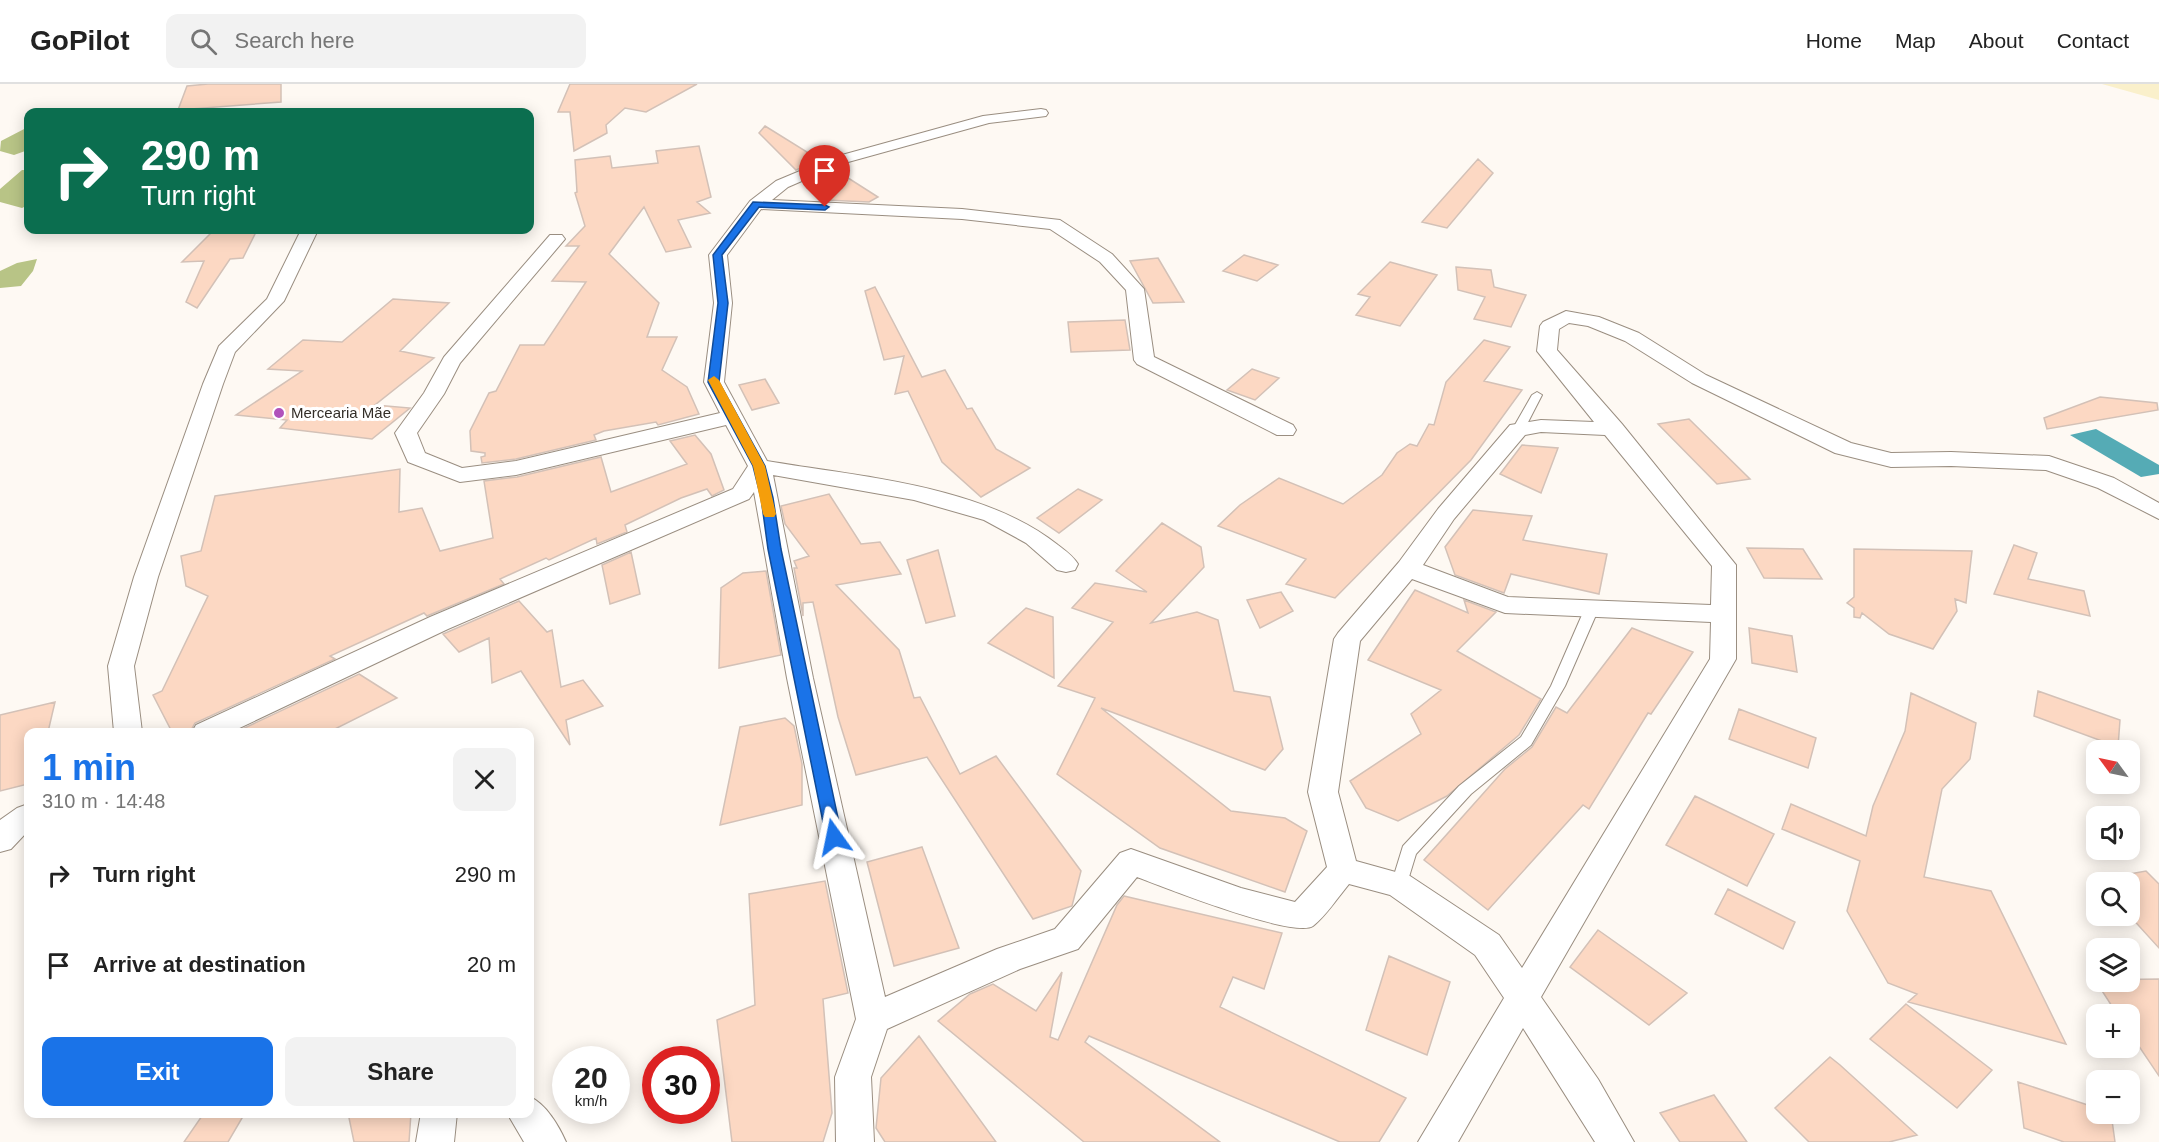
<!DOCTYPE html>
<meta charset="utf-8">
<style>
:root{--surface:#fff;--page:#f2f2f2;--text:#222;--muted:#767676;--line:#e0e0e0;--accent:#1a73e8}
body{margin:0;font-family:Arial,sans-serif;background:var(--page);color:var(--text);height:100vh;display:flex;flex-direction:column;font-size:22px;white-space:nowrap}
*{box-sizing:border-box;margin:0}
p{font-size:20px;color:var(--muted)}
.icon{flex:none;width:33px;height:33px;fill:none;stroke:currentColor;stroke-width:2;stroke-linecap:round;stroke-linejoin:round}
.map{position:relative;flex:1;overflow:hidden}
.details{position:absolute;left:24px;top:644px;width:510px;height:390px;display:flex;flex-direction:column;background:var(--surface);border-radius:12px;box-shadow:0 3px 15px #0003}
.details>*{flex:none}
.top-card{position:absolute;left:24px;top:24px;width:510px;height:126px;border-radius:12px;box-shadow:0 3px 15px #0003;background:#0b6e4f;color:#fff;overflow:hidden}
.needle{width:39px;rotate:303deg}
.controls{position:absolute;left:2086px;top:656px;display:grid;gap:12px}
.controls a{display:grid;place-items:center;width:54px;height:54px;border-radius:12px;background:var(--surface);box-shadow:0 3px 15px #0003;font-size:30px}
.speed{position:absolute;left:552px;top:962px;display:flex;gap:12px;font-size:30px;font-weight:700;text-align:center}
.speed>*{display:grid;place-content:center;width:78px;height:78px;border-radius:50%;background:var(--surface);box-shadow:0 3px 15px #0003;line-height:1}
.speed small{font-size:15px;font-weight:400}
.speed .limit{border:9px solid #d22;background:#fff;color:#111}
.pin{position:absolute;display:grid;place-items:center;width:51px;height:51px;color:#fff;margin:-62px -26px;border-radius:50% 50% 50% 0;rotate:-45deg;box-shadow:0 0 6px #0007}
.pin .icon{rotate:45deg}
.me{position:absolute;width:66px;margin:-33px;rotate:348deg;stroke-linejoin:round;filter:drop-shadow(0 0 4px #0008)}
.turn{display:flex;align-items:center;gap:21px;height:126px;padding:0 18px;font-size:27px}
.turn .icon{width:78px;height:78px;stroke-width:2.5}
.turn b{display:block;font-size:42px;line-height:51px}
.round{display:grid;place-items:center;flex:none;width:63px;height:63px;border-radius:12px;background:var(--page)}
.head{display:flex;align-items:center;justify-content:space-between;height:102px;padding:0 18px}
h1{font-size:36px;font-weight:700;line-height:45px;color:var(--accent)}
.cta{display:flex;gap:12px;margin-top:auto;padding:12px 18px}
.cta a{flex:1;height:69px;border-radius:12px;background:var(--accent);color:#fff;font-size:24px;font-weight:700;line-height:69px;text-align:center}
.cta a+a{background:var(--page);color:var(--text)}
ul{padding:0;list-style:none}
li{display:flex;align-items:center;gap:18px;height:90px;padding:0 18px}
li div{flex:1}
li b{display:block;font-size:22px}
li em{font-style:normal}
header{display:flex;align-items:center;gap:36px;box-sizing:border-box;height:84px;padding:0 30px;background:var(--surface);border-bottom:2px solid var(--line)}
header strong{font-size:28px}
nav{display:flex;gap:33px;margin-inline-start:auto;font-size:21px}
.search{width:420px;height:54px;background:var(--page);display:flex;align-items:center;gap:15px;box-sizing:border-box;padding:0 21px;border-radius:12px;color:var(--muted);font-size:22px}
.map>svg:first-child{display:block}
.forest{fill:#b8c486}
.sand{fill:#faf0cb}
.water{fill:#55abb5}
.building{fill:#fcd8c3;stroke:#d3c1b7;stroke-width:1.5}
.lines{fill:none;stroke-linecap:round;stroke-linejoin:round}
.lane-casing{stroke:#9a8e81;stroke-width:2}
.street-casing{stroke:#9a8e81;stroke-width:2}
.lane{fill:#fff;fill-rule:evenodd}
.street{fill:#fff;fill-rule:evenodd}
.route{fill:#1a73e8;stroke:#114b97;stroke-width:1.5}
.slow{fill:#f59e0b}
.poi-dot{fill:#b152bb;stroke:#fff;stroke-width:2}
.labels{text-anchor:middle;stroke-width:6;stroke-linejoin:round;paint-order:stroke}
.poi-label{font-size:15px;fill:#332e28;stroke:#fff;text-anchor:start}
</style>
<header>
<strong>GoPilot</strong>
<div class="search"><svg class="icon" aria-label="search" viewBox="0 0 24 24"><circle cx="10" cy="10" r="6"/><path d="M15 15l6 6"/></svg>Search here</div>
<nav><a>Home</a><a>Map</a><a>About</a><a>Contact</a></nav>
</header>
<div class="map">
<svg width="2159" height="1058" viewBox="0 0 2159 1058">
<rect width="100%" height="100%" fill="#fef9f3"/>
<path class="forest" d="M28,43V66L14,71L0,67L1,57Z
M22,86H28V121L22,124L0,118V105Z
M37,175L33,187L21,202L0,204V187L17,179Z"/>
<path class="sand" d="M2102,0H2159V16Z"/>
<path class="water" d="M2096,345L2159,381V390L2141,393L2070,351Z"/>
<path class="building" d="M208,0H281V18L178,26L187,2Z
M570,0H697L646,28L625,24L606,41L607,49L574,67L570,28H558Z
M765,42L820,76L796,86L759,49Z
M699,62L711,113L697,118L710,129L678,136L691,163L666,168L644,123L609,170L659,219L647,253H677L662,286L687,303L699,330L658,341L656,338L604,347L594,351L596,356L516,375L482,379L481,373L485,372V369L471,367L470,347L489,309L496,307L520,261H544L586,198L552,197L579,162H566L585,142L575,109L577,108L575,76L610,72L612,84L658,79L656,67Z
M1478,75L1493,89L1447,144L1422,138Z
M834,85L878,113L869,118L825,116L806,97Z
M214,146H257L243,174L230,175L197,224L186,218L204,177L182,178Z
M1244,171L1278,181L1257,197L1223,187Z
M1158,174L1184,218L1153,219L1130,177Z
M1390,178L1437,191L1400,242L1356,231L1370,213L1358,210Z
M1456,183L1491,186L1494,203L1526,211L1511,243L1474,235L1485,213L1458,206Z
M875,203L922,293L945,286L967,325L972,324L996,365L1030,384L981,413L942,378L908,307L895,310L904,272L884,276L865,207Z
M393,215L449,219L400,267L434,274L375,321L410,324L372,355L280,344L287,336L236,331L302,287L268,285L303,256L342,258Z
M1125,236L1130,266L1071,268L1068,238Z
M1484,256L1510,263L1484,297L1522,306L1471,376L1335,514L1286,500L1306,475L1218,442L1240,421L1279,394L1343,420L1382,391L1397,369L1410,360L1417,362L1429,340L1434,341L1446,298Z
M1252,285L1279,294L1255,316L1227,306Z
M765,295L779,319L752,326L739,301Z
M2100,313L2157,319L2158,326L2047,345L2044,334Z
M1689,335L1750,395L1717,400L1658,340Z
M695,351L711,370L724,406L712,412L707,405L681,414L625,441L627,448L597,460L596,454L549,476L546,474L500,495L504,500L427,532L424,529L330,572L335,575L195,639L190,648H172L153,611L162,607L208,512L186,502L181,472L201,467L215,412L400,385L399,428L422,424L440,467L493,454L484,397L517,393L601,373L611,408L687,380L670,357Z
M1522,361L1558,364L1541,409L1500,390Z
M1078,405L1102,416L1059,449L1037,434Z
M829,410L861,460L880,458L901,490L836,501L899,566L914,614L920,613L960,690L996,672L1081,787L1072,822L1033,835L927,673L856,691L838,633L813,518L803,519V532L794,484H797L794,477L809,472L785,440L781,422Z
M1473,426L1532,432L1523,456L1607,470L1599,510L1511,490L1504,509L1455,491L1445,463Z
M1162,439L1201,463L1204,483L1151,539L1197,528L1218,536L1234,607L1270,613L1283,665L1265,686L1101,624L1231,727L1285,734L1307,747L1285,808L1160,764L1057,690L1095,614L1058,602L1113,538L1072,524L1095,499L1147,508L1116,487Z
M2014,461L2037,469L2028,495L2084,507L2090,532L1994,510Z
M1747,464L1803,465L1822,495L1764,494Z
M1854,465L1972,467L1966,519L1955,515L1957,527L1933,565L1889,550L1862,529L1860,534L1854,533V524L1847,519L1854,513Z
M938,466L955,532L926,539L907,476Z
M631,468L640,510L610,520L602,481Z
M766,487L781,571L719,584L721,504L743,489Z
M1415,506L1468,529L1464,516L1496,528L1457,567L1541,615L1519,651L1447,712L1398,737L1366,724L1350,697L1421,650L1411,630L1441,606L1368,576Z
M1281,508L1293,527L1260,544L1247,516Z
M519,517L547,548L552,546L561,603L583,596L603,622L566,636L570,661L521,587L492,599L489,554L459,568L443,550Z
M1026,524L1053,533L1054,594L988,559Z
M1632,544L1693,568L1651,630L1648,629L1589,725L1583,721L1488,826L1424,776L1505,685L1532,663L1556,623L1567,629Z
M1749,544L1792,552L1797,588L1752,579Z
M359,590L397,614L329,648H236Z
M2038,607L2120,636L2118,663L2034,632Z
M1911,609L1976,639L1970,675L1942,705L1924,793L1991,807L2066,960L1908,918L1917,910L1888,899L1847,827L1860,777L1782,745L1791,720L1866,752L1873,722L1905,647Z
M55,618L48,648H28V700L0,707V631Z
M1739,625L1816,654L1808,684L1729,655Z
M785,634L794,642L802,680V721L720,741L740,643Z
M1695,712L1774,750L1747,802L1666,761Z
M922,763L959,864L894,882L867,778Z
M2146,787L2159,800V864L2129,831L2130,798L2096,796Z
M825,797L848,909L823,915L832,1029L823,1058H732L717,936L755,921L749,810Z
M1728,805L1795,838L1783,865L1715,830Z
M1124,812L1282,849L1264,905L1233,893L1220,923L1406,1014L1379,1058H1340L1089,952L1085,958L1220,1058H1084L938,937L970,910L993,900L1036,927L1062,888L1050,953L1058,956L1117,821Z
M1598,846L1687,909L1649,941L1570,883Z
M1389,872L1450,898L1427,971L1366,946Z
M2159,895V992L2130,949V930H2117L2095,896Z
M1906,920L1992,986L1957,1024L1870,955Z
M919,952L996,1058H885L876,1044L881,994Z
M1830,973L1840,981L1917,1051L1889,1058H1809L1775,1024Z
M2018,998L2097,1024V1029H2111L2115,1058H2064L2024,1044Z
M1714,1011L1747,1058H1680L1660,1029Z
M204,1029H245L228,1058H184Z
M348,1029H411L409,1058H354Z"/>
<g class="lines">
<g class="lane-casing">
<path id="lane" d="M1537,308L1542,311L1524,346L1518,349L1514,348L1512,346L1532,311Z
M1592,520L1599,524L1565,602L1531,661L1471,710L1416,770L1405,806L1399,808L1393,806L1391,801L1403,762L1459,702L1521,653L1551,602L1585,524Z"/>
</g>
<g class="street-casing">
<path id="street" d="M1041,25L1046,26L1048,29L1046,32L989,39L841,80L788,103L772,116L962,125L1060,136L1112,170L1144,205L1154,273L1293,341L1296,346L1293,351H1277L1137,280L1134,276L1126,206L1100,178L1050,145L962,135L761,125L727,171L732,219L724,298L767,377C861,393 982,401 1058,461C1066,467 1073,472 1078,480L1075,486L1066,488L1057,486L1026,459L984,436L914,416L773,391L813,594L885,913L997,865L1055,845L1120,769L1131,765L1241,804L1295,818L1327,783L1308,708L1334,555L1338,549L1399,478L1438,425L1510,341L1541,336L1594,338L1537,267L1540,242L1543,238L1566,227L1599,233L1639,249L1706,291L1851,359L1891,369L1951,368L2049,372L2114,394L2159,419V435L2098,404L2046,386L1951,382L1891,383L1835,369L1692,299L1625,257L1588,242L1569,239L1559,245L1557,266L1622,340L1736,481V575L1541,913L1598,995L1634,1058H1595L1523,944L1458,1058H1418L1504,914L1475,871L1390,811L1349,800C1338,813 1326,832 1313,842C1294,855 1163,803 1137,793L1078,865L1020,885L887,945L871,993L874,1058H836L835,993L856,935L787,594L754,408L749,415L448,545L231,648H192L196,641L430,533L733,405L748,382L726,341L516,391L460,398L408,378L395,349L424,309L444,273L550,151H562L565,155L460,279L444,310L417,349L425,369L462,384L516,377L720,329L704,298L714,219L709,171L750,117L776,97L831,74L983,32ZM1541,348L1605,351L1712,482L1711,521L1508,513L1423,481L1454,435L1525,351ZM1412,495L1505,529L1711,538L1710,575L1522,884L1499,851L1410,792L1356,777L1338,708L1360,557Z
M301,146H318L284,217L235,268L223,300L158,493L134,582L142,648H114L108,582L134,493L203,300L219,262L267,215Z
M28,720V747L11,765L0,768V736L17,724Z
M530,1013C546,1020 559,1042 566,1058H524L507,1029H530Z
M421,1029H457L454,1058H416Z"/>
</g>
<use href="#lane" class="lane"/>
<use href="#street" class="street"/>
</g>
<path class="route" d="M753,118L825,121L829,123L825,126L759,123L722,171L728,219L719,298L765,382L773,414L781,465L842,753L840,758H828L826,753L768,465L761,414L753,382L708,298L718,219L713,171Z"/>
<path class="slow" d="M714,292L719,296L765,382L776,430L774,433H765L763,430L753,382L708,296Z"/>
<circle class="poi-dot" cx="279" cy="329" r="6"/>
<g class="labels">
<g class="poi-label">
<text x="291" y="334">Mercearia Mãe</text>
</g>
</g>
</svg>
<div class="controls">
<a><svg class="needle" viewBox="-14 -14 28 28"><path d="M0-13l5 13h-10z" fill="#e53935"/><path d="M0 13l5-13h-10z" fill="#767676"/></svg></a>
<a><svg class="icon" aria-label="sound" viewBox="0 0 24 24"><path d="M4 9h4l5-4v14l-5-4H4zM17 9q2 3 0 6"/></svg></a>
<a><svg class="icon" aria-label="search" viewBox="0 0 24 24"><circle cx="10" cy="10" r="6"/><path d="M15 15l6 6"/></svg></a>
<a><svg class="icon" aria-label="layers" viewBox="0 0 24 24"><path d="M12 4l9 5-9 5-9-5zM3 14l9 5 9-5"/></svg></a>
<a>+</a>
<a>−</a>
</div>
<div class="speed"><div>20<small>km/h</small></div><div class="limit">30</div></div>
<div class="pin" style="left:825px;top:123px;background:#d93025"><svg class="icon" aria-label="arrive" viewBox="0 0 24 24"><path d="M6 21V4h12l-3 4 3 4H6"/></svg></div>
<svg class="me" style="left:834px;top:753px" viewBox="-20 -20 40 40"><path d="M0-17L14 15 0 8-14 15z" fill="#1a73e8" stroke="#fff" stroke-width="4"/></svg>
<div class="top-card">
<div class="turn"><svg class="icon" aria-label="right" viewBox="0 0 24 24"><path d="M7 20v-9h11M14 6l5 5-5 5"/></svg><div><b>290 m</b>Turn right</div></div>
</div>
<section class="details">
<div class="head"><div><h1>1 min</h1><p>310 m · 14:48</p></div><a class="round"><svg class="icon" aria-label="close" viewBox="0 0 24 24"><path d="M6 6l12 12M18 6L6 18"/></svg></a></div>
<ul>
<li><svg class="icon" aria-label="right" viewBox="0 0 24 24"><path d="M7 20v-9h11M14 6l5 5-5 5"/></svg><div><b>Turn right</b></div><em>290 m</em></li>
<li><svg class="icon" aria-label="arrive" viewBox="0 0 24 24"><path d="M6 21V4h12l-3 4 3 4H6"/></svg><div><b>Arrive at destination</b></div><em>20 m</em></li>
</ul>
<div class="cta"><a>Exit</a><a>Share</a></div>
</section>
</div>
